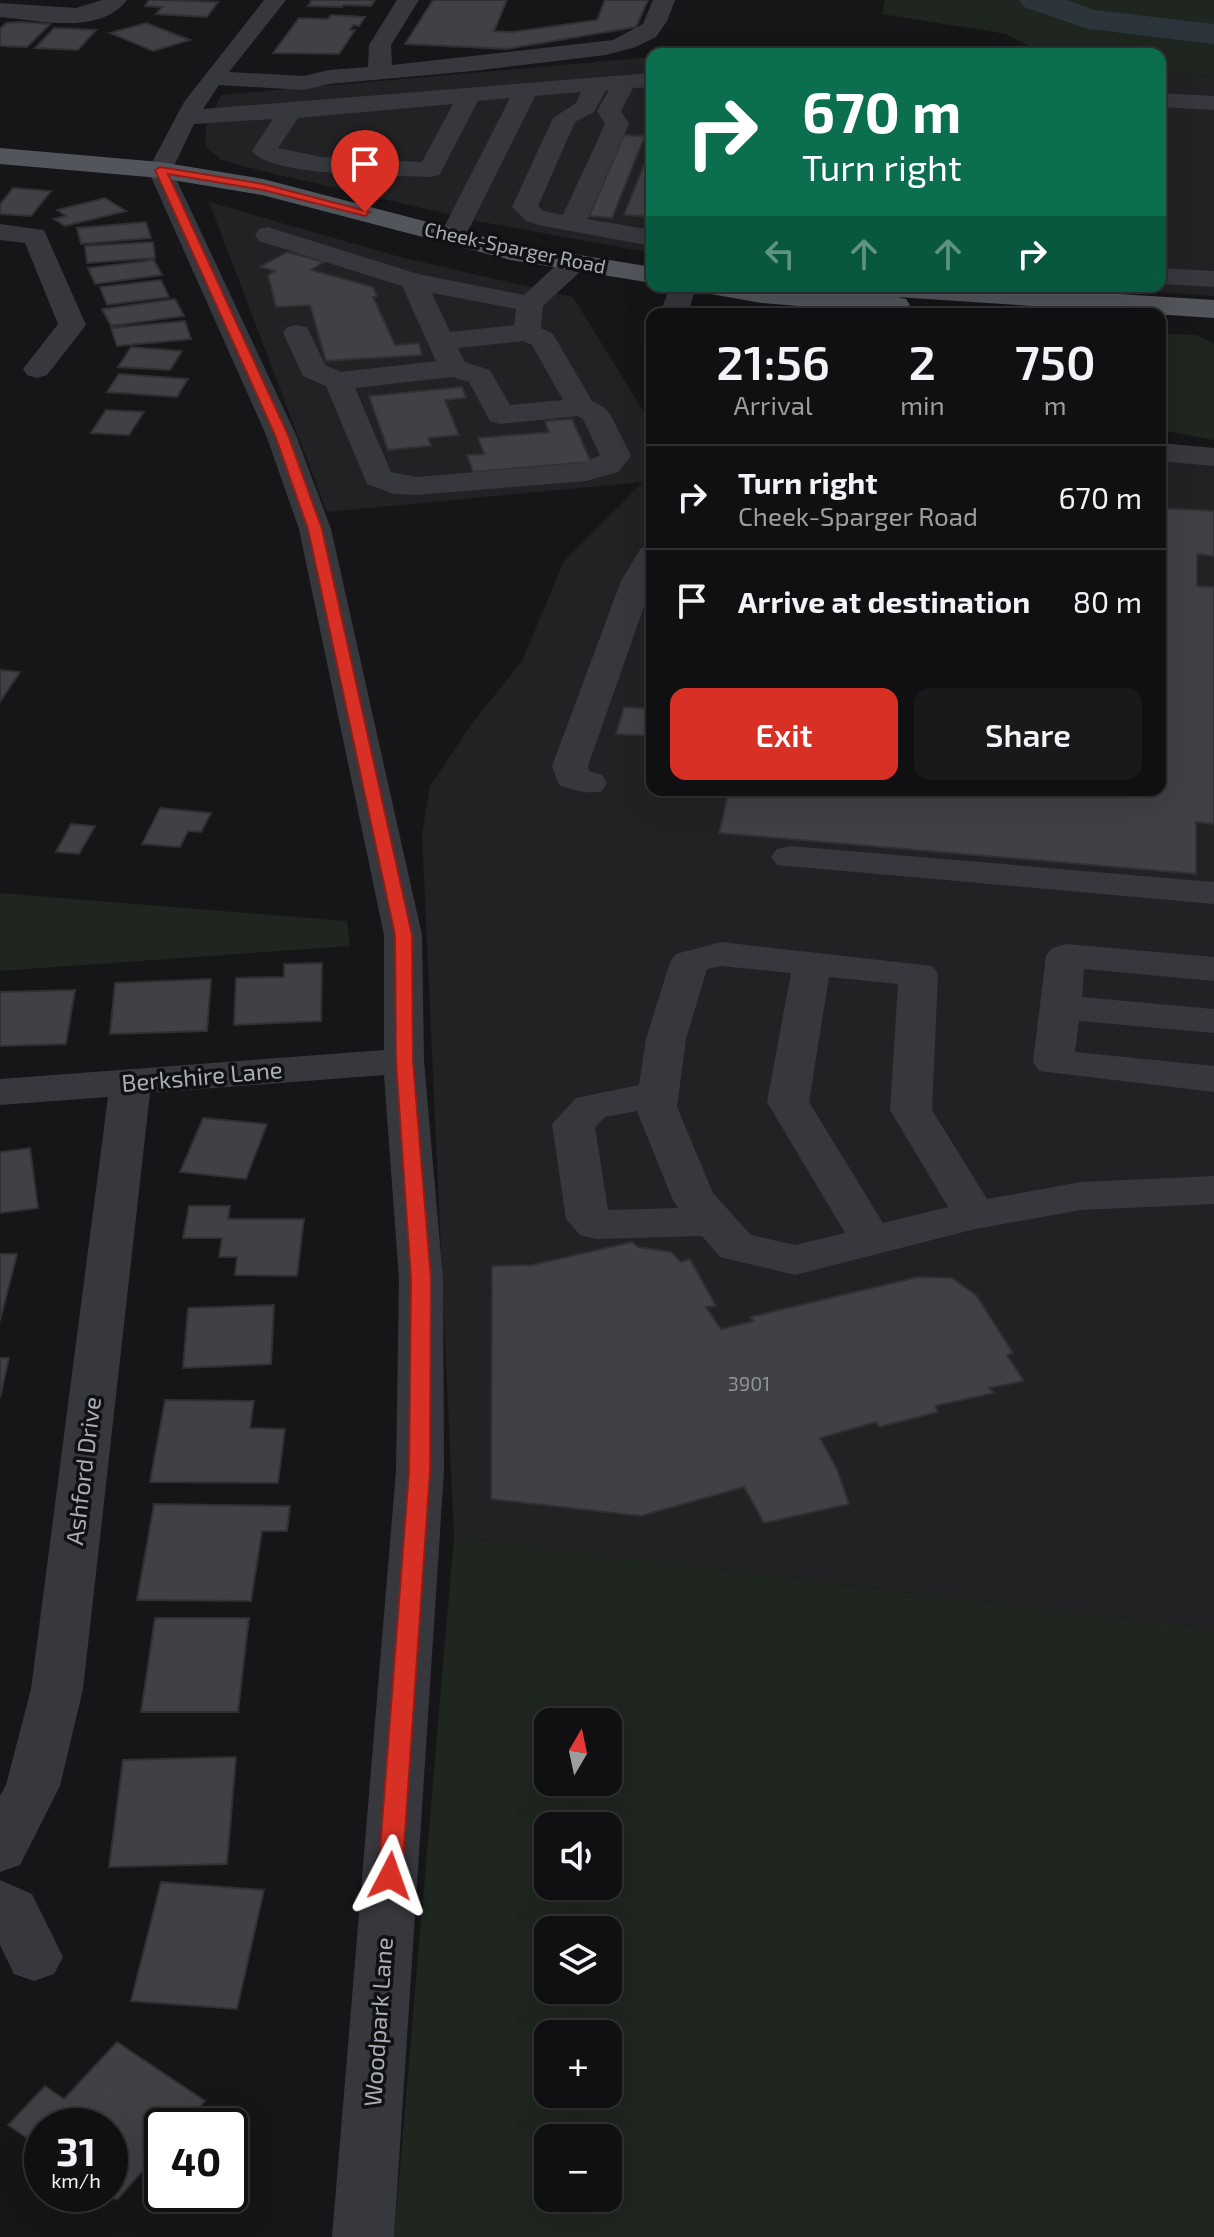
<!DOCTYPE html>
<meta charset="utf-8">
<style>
:root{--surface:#101012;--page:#19191b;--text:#f1f3f6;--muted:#9c9d9f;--line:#303032;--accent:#d93025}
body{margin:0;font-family:"Exo 2",sans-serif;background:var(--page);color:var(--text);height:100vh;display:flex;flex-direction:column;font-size:30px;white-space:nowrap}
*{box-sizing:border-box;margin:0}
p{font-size:26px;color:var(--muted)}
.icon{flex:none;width:44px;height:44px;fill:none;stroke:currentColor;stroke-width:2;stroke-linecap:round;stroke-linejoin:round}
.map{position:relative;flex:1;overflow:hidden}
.drawer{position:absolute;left:646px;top:308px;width:520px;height:488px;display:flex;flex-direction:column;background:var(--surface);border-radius:16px;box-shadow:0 8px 32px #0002,0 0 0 2px var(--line)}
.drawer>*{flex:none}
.guide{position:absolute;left:646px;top:48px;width:520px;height:244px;border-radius:16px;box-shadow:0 8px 32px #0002,0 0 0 2px var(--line);background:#0b6e4f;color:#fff;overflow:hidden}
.needle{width:52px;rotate:9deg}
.tools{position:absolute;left:534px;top:1708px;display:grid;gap:16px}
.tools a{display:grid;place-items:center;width:88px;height:88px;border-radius:16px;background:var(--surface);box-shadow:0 8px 32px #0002,0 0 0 2px var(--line);font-size:40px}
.speed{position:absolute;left:24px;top:2108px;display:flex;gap:16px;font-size:40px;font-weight:700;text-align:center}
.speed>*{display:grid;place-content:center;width:104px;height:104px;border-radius:50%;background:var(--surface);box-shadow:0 8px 32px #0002,0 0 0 2px var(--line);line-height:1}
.speed small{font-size:20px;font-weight:400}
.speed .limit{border:4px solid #111;border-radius:12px;background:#fff;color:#111}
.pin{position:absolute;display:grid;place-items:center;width:68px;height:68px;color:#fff;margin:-82px -34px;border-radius:50% 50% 50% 0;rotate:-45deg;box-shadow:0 0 8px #0007}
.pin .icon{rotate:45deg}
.me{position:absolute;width:88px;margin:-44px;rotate:4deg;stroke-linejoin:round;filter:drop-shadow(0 0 6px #0008)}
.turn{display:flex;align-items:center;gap:28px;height:168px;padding:0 24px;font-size:36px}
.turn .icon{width:104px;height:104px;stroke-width:2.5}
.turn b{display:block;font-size:56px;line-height:68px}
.lanes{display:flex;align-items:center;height:76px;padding:0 24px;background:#0003;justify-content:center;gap:40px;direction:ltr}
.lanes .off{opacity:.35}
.eta{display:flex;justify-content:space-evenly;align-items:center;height:136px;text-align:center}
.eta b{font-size:48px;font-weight:600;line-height:56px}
.cta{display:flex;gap:16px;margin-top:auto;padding:16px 24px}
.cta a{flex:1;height:92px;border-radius:16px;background:var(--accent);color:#fff;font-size:32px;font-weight:600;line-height:92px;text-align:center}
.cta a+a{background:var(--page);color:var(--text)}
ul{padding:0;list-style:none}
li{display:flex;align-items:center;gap:24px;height:104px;padding:0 24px;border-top:2px solid var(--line)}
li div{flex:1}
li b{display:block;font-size:30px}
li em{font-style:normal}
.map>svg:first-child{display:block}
.built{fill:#222225}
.green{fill:#1e261f;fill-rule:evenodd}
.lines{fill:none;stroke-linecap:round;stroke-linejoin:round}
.river{fill:#2c353c;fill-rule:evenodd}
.building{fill:#404145;stroke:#303034;stroke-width:2}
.minor{fill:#37383d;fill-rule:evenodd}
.major{fill:#53555c;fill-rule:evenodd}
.route{fill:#d93025;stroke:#8d1f18;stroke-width:2}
.labels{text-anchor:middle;stroke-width:7;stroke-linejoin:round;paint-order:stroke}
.far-street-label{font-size:20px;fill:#a8adb8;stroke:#111113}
.number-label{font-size:20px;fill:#8e929b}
.street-label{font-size:24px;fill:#a8adb8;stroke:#111113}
</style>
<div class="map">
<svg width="1214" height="2237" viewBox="0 0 1214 2237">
<rect width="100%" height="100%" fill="#161618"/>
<path class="built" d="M652,57V253L482,222L258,170L221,160L205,146L206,127L221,95Z
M1160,73L1214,76V296L1066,286H1160Z
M209,202L400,257L573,297L652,425V790H1160V456L1214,462V1630L454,1537L422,834L430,786L470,726L522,661L564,561L643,482L327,512Z"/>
<path class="green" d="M885,0H1214V76L1160,73V54H1044L1006,34L882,14Z
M1160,334L1197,335L1214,344V440L1160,430Z
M0,893L347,921L350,946L0,971Z
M454,1537L1214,1630V2237H394ZM548,1722H608V1782H548ZM548,1826H608V1886H548ZM548,1930H608V1990H548ZM548,2034H608V2094H548ZM548,2138H608V2198H548Z"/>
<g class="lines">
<path class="river" d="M1019,0H1067L1094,10L1214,24V44L1088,29L1024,7Z"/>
</g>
<path class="building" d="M149,0H163L218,2L207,17L156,14L162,7L145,6Z
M312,0H375L371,6L343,5L342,7L308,6Z
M433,0H507L494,31L512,32L597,20L605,0H648L636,27L507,49L405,44Z
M331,15L365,17L359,26L353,25L350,30H355L339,54L273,53L299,18L328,19Z
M21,22L50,24L27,47L0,46V29L6,23Z
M146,23L190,40L153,51L110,33Z
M54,28L96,30L78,50L35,48Z
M624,135L645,136L612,218L589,216Z
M646,159H652V217L624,215Z
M13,188L51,191L31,216L0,214V204Z
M105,198L126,211L65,226L54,219L66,216L57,210Z
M146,222L151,238L81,244L77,228Z
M153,242L155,258L87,263L85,246Z
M287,252L324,262L311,270L373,287L377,296L373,297L395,345L419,343L422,355L326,361L310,305L276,307L268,275L275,271L260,267Z
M154,260L162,275L95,284L88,268Z
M161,280L169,297L107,305L100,287Z
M175,299L184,316L111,326L102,309Z
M185,321L191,339L117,346L111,328Z
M131,347L182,351L170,370L118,367Z
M119,374L188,379L177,397L107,392Z
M462,387L466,398L445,400L459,435L428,438L431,446L388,450L369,396Z
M106,410L144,412L129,435L91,433Z
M572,419L591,462L473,472L467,455L484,454L478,438L549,432L545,421Z
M1160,508L1214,511V556L1197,554V586L1214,587V824L1196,822V874L719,833L729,790H1160Z
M0,670L20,672L0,702Z
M624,707L652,709V736L616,734Z
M160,808L211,813L201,832L188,831L180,847L142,844Z
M71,824L95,826L79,854L56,852Z
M322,963L321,1021L234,1025L236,978L284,977V964Z
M211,979L207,1031L110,1034L115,983Z
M75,990L66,1044L0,1046V992Z
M203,1118L267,1124L246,1179L180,1172Z
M30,1148L38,1208L0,1213V1152Z
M189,1206H230L228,1219H304L297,1276L235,1275L237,1257H219L222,1238H183Z
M632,1242L638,1247L671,1252L681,1262L690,1259L716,1306L706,1307L721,1329L754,1321L750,1317L918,1277L952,1278L976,1295L1013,1353L1007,1355L1024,1381L989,1388L994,1393L935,1406L938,1412L879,1427L876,1422L820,1438L837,1469L849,1504L764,1523L744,1487L641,1516L491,1499L492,1266L532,1265Z
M0,1254H17L0,1321Z
M274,1305L271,1364L183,1368L188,1308Z
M0,1358H9L0,1398Z
M165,1400L254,1401L250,1428L285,1429L278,1483L150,1482Z
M154,1504L290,1506L287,1531H262L251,1601L137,1600Z
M155,1618H249L238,1712H141Z
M236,1757L227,1864L109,1867L123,1760Z
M161,1882L264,1890L237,2009L131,2001Z
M117,2042L205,2101L183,2126H162V2149L117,2200L108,2194L110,2126H42V2148L8,2125L45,2086L64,2099Z"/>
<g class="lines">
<path class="minor" d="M102,0H127C100,36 37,20 0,17V3L76,8Z
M264,0H286L229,72L304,76L329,70L368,67L369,45L397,0H419L391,45L392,65L613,40L643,24L653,0H675L667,21L656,37L636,47L606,55L473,71L329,84L304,90L219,85L203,109L652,73V87L633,88L621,111L629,124L587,219L652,230V246L538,225L526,221L512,207L553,118L576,103L581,92L535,96L465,237L461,243H443L439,237L510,98L478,101L442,170L439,175L430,177C396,176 270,177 252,151L273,119L194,124L172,170L296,435L331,529L422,935L424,1061L443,1279L444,1471L394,2237H332L396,1471L399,1279L384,1075L150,1093L83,1689L60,1786L20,1865L0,1872V1796L6,1785L31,1689L108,1097L0,1105V1079L384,1050V935L299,529L266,435L148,170L184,102ZM606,90H609L597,111L605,124L563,215L544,211L538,206L575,122L594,112ZM453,104L422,162L321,157L278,148L298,118Z
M1160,93L1214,96V110L1160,107Z
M0,224L44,230L86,325L47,375L37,378L27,375L23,369L58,324L25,243L0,240Z
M268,227L418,274L524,295L565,257H583L587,263L583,269L543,306L541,328L553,334L592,401L605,408L610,414L631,456L618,472L586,481L416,495L394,494L367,484L326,386L303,376L283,333L287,327L297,325L307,327L325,365L341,372L436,361L402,286L259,241L255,235L259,229ZM432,293L516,309L514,325L450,332ZM523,341L532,345L563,400L510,405L490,370L465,362L458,348ZM452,377L469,382L490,421L500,424L577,416L583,419L600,455L584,463L416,477L391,472L355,388Z
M1160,268L1214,271V287L1160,284Z
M670,286H696L688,314H660Z
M1160,443L1214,448V466L1160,461Z
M652,545V584L588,766L589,771L602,775L607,783L602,791C586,795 575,790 559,785L552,766L621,581L641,548Z
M790,846L1214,882V904L777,865L771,857L777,849Z
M721,942L932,966L938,974L932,1110L987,1199L1081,1182L1214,1176V1204L1081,1210L975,1229L795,1275L720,1257L702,1236L596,1239L580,1235L566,1219L552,1124L576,1098L639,1085L646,1039L670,962L676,954ZM721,966L791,973L767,1102L845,1233L795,1245L751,1235L713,1193L677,1107L686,1039L707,969ZM829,977L898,984L890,1110L948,1207L883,1223L809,1102ZM637,1111L672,1198L678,1208L608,1210L595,1127L605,1117Z
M1066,944L1214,957V981L1084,969L1082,997L1214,1009V1033L1079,1021L1075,1052L1214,1066V1092L1039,1071L1033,1062L1046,956L1052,948Z
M0,1880L32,1894L63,1957L54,1974L34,1981L14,1974L0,1945Z"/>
<path class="major" d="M0,148L160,162L263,179L512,244L652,267V283L511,260L262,195L160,178L0,164Z
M696,286H767L862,294L855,292L851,286H994L1214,300V318L897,297L906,299L910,305L906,311L896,314L761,303L700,292Z"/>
</g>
<path class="route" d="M160,167L263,184L370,212L365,216L263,190L168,174L288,435L322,529L412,935L413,1061L431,1279L430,1471L402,1876L398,1883L390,1886L381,1883L378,1876L409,1471L411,1279L396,1061L395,935L308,529L275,435L155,170Z"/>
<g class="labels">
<g class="far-street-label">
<text transform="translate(515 248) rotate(12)" y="7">Cheek-Sparger Road</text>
</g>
<g class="number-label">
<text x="749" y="1391">3901</text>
</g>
<g class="street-label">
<text transform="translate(202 1077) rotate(-5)" y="8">Berkshire Lane</text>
<text transform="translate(84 1471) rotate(-83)" y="8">Ashford Drive</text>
<text transform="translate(379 2022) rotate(-86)" y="8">Woodpark Lane</text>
</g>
</g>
</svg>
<div class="tools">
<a><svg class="needle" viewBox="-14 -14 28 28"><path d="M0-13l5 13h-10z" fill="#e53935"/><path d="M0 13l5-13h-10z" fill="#9c9d9f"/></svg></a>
<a><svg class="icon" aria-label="sound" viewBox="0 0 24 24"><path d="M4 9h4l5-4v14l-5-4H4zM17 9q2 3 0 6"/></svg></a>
<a><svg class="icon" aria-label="layers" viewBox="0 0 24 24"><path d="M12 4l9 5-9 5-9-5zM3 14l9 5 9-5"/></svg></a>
<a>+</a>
<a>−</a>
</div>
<div class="speed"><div>31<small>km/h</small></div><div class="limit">40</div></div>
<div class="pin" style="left:365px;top:212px;background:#d93025"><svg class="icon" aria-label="arrive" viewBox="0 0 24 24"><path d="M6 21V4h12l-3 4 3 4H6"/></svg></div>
<svg class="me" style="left:390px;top:1876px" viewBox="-20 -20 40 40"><path d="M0-17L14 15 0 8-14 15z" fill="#d93025" stroke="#fff" stroke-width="4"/></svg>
<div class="guide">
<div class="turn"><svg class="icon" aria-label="right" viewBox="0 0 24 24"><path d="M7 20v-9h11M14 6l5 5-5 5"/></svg><div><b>670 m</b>Turn right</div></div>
<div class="lanes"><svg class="icon off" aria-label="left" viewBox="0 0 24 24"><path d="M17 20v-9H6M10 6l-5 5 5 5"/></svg><svg class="icon off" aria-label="ahead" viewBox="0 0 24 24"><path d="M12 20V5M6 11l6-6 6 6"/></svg><svg class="icon off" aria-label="ahead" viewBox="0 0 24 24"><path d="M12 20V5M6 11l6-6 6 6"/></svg><svg class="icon" aria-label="right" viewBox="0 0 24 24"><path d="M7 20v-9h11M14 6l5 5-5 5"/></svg></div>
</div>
<section class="drawer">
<div class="eta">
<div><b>21:56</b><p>Arrival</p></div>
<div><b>2</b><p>min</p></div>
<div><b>750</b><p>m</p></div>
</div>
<ul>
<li><svg class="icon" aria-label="right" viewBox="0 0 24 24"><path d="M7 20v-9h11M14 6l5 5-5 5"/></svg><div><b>Turn right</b><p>Cheek-Sparger Road</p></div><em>670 m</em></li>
<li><svg class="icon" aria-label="arrive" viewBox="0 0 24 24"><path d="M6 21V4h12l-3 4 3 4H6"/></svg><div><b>Arrive at destination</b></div><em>80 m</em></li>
</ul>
<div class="cta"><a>Exit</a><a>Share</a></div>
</section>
</div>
